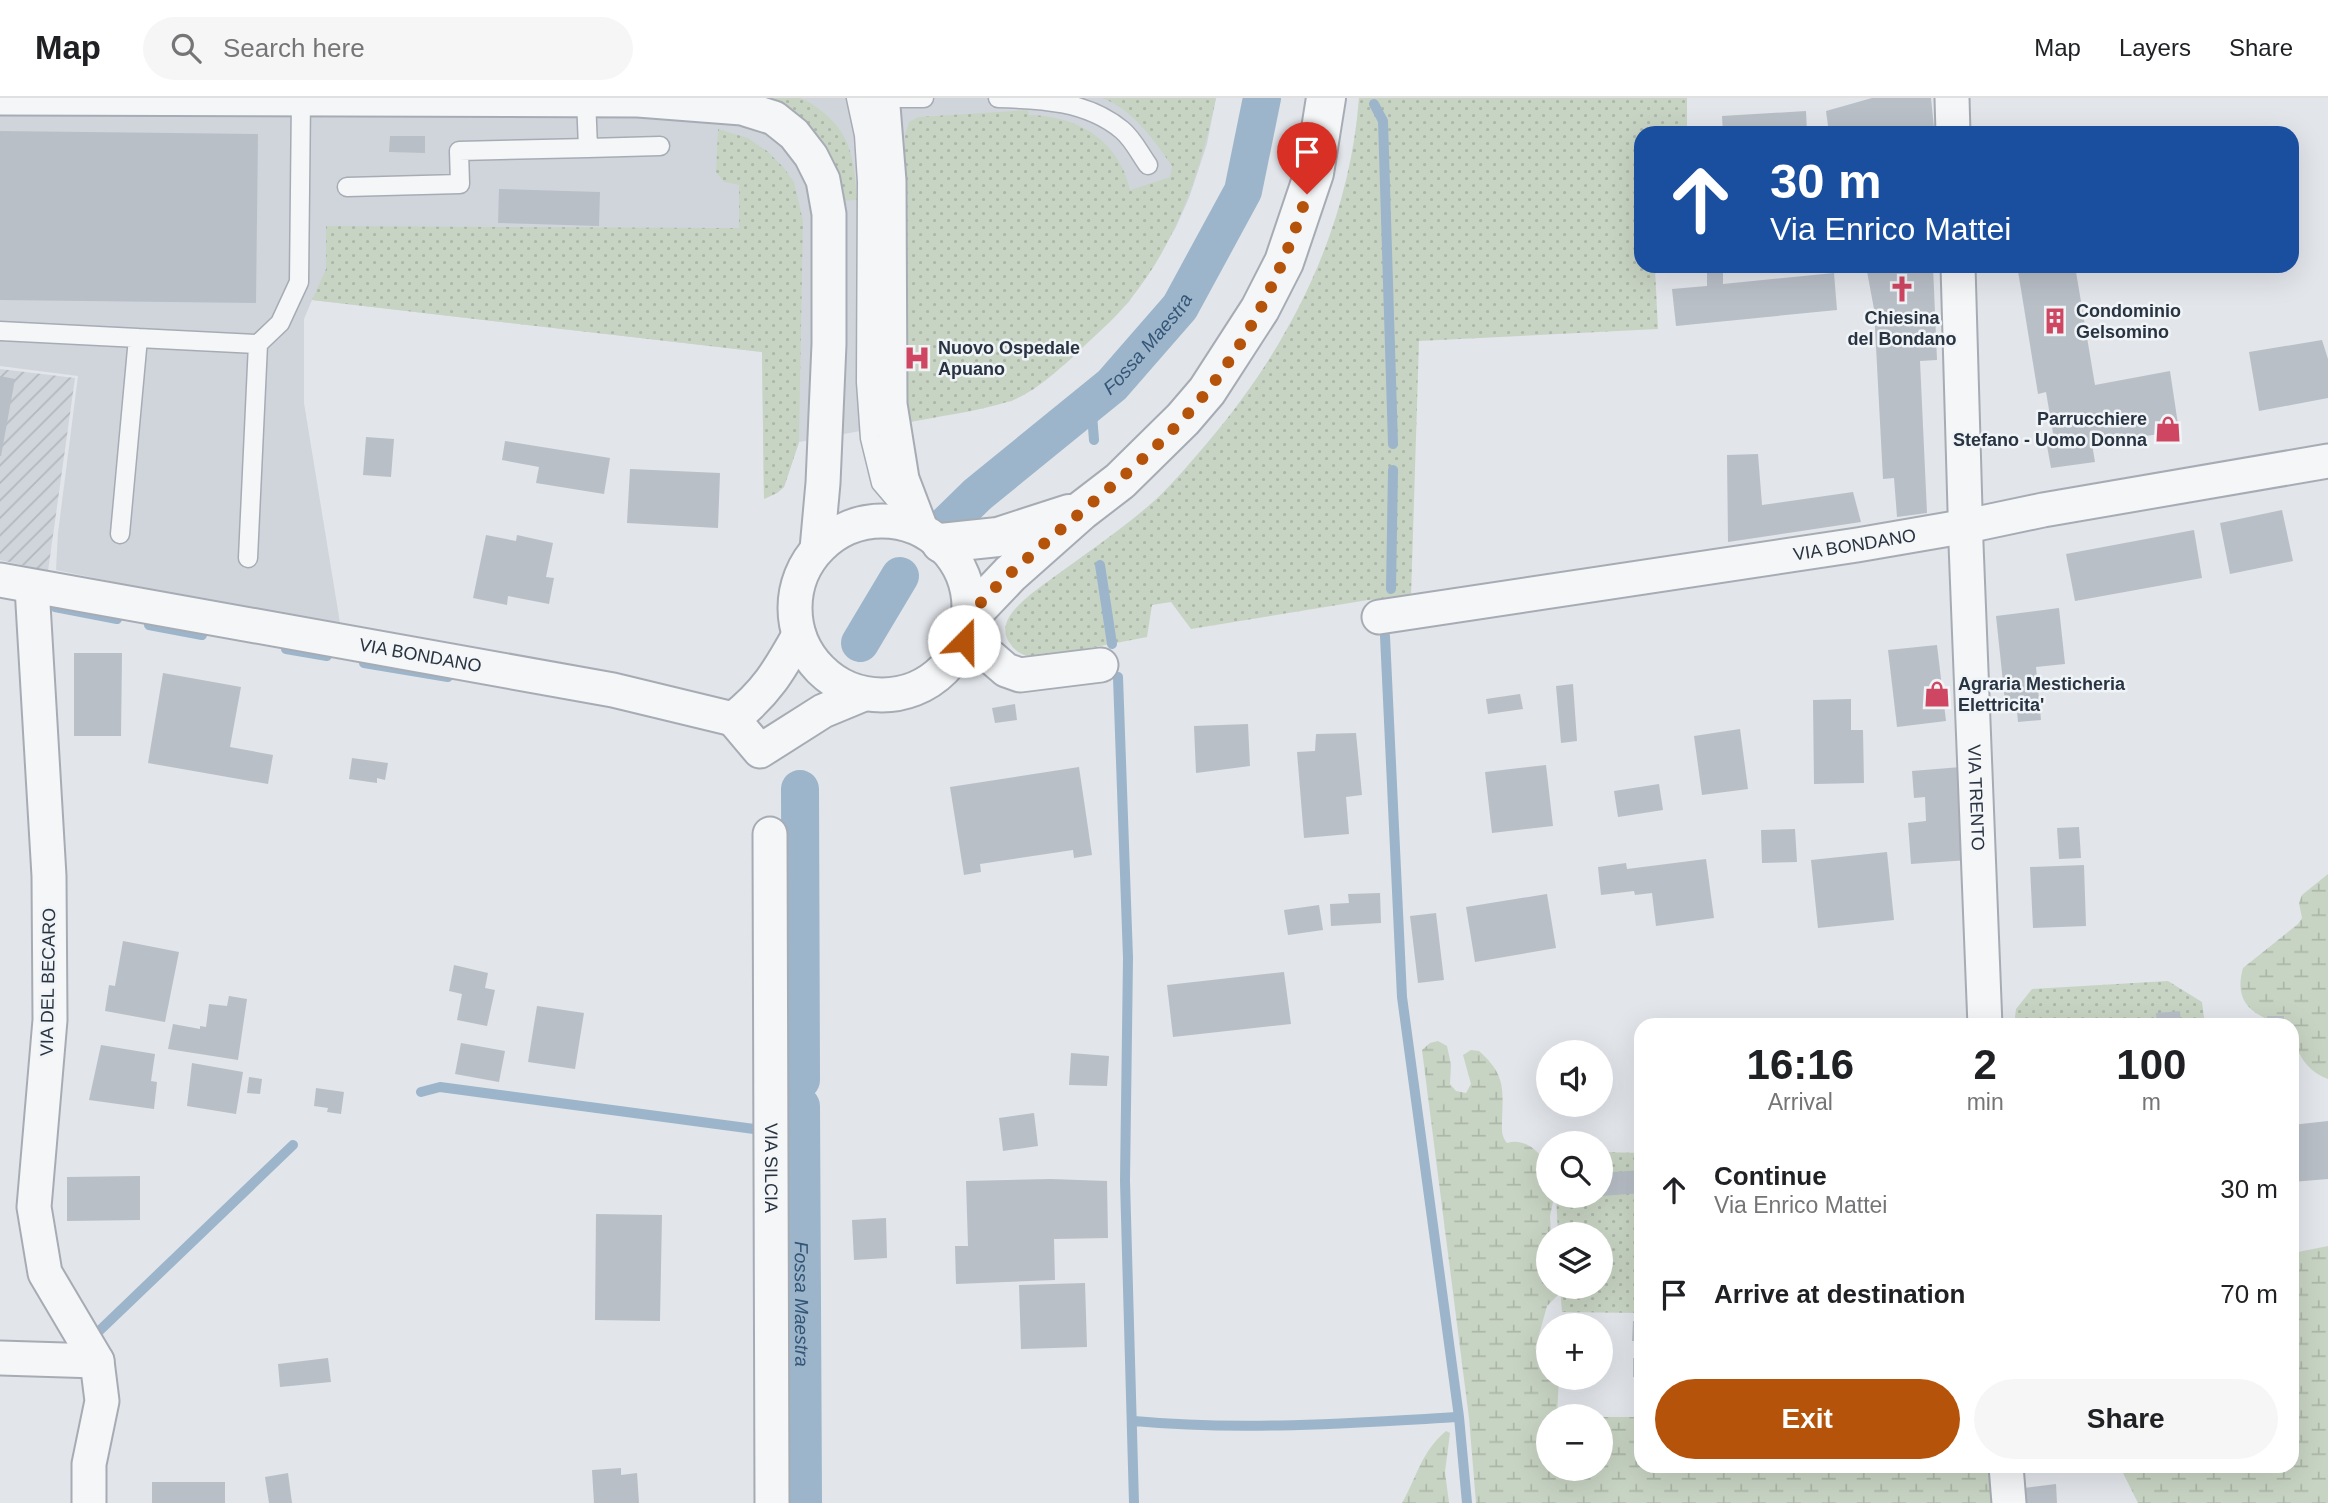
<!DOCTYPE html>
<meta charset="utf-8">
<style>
:root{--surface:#fff;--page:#f6f6f6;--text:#202124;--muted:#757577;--line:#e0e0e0;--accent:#b45309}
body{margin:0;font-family:Arial,sans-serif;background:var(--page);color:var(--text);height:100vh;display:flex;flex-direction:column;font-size:26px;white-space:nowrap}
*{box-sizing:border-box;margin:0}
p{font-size:23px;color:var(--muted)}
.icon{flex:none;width:38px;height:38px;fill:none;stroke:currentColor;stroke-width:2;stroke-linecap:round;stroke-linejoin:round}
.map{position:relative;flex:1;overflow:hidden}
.panel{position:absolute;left:1634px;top:920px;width:665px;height:455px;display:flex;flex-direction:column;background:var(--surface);border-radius:21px;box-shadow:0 7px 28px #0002}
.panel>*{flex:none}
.guide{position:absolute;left:1634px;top:28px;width:665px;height:147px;border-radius:21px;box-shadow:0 7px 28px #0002;background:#1a4fa0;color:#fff;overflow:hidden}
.tools{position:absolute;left:1536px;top:942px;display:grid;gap:14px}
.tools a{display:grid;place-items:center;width:77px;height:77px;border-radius:50%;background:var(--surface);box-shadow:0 7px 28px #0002;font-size:35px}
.pin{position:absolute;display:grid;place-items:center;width:60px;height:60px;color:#fff;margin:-72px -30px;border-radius:50% 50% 50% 0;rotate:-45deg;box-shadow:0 0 7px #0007}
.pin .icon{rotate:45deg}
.me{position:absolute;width:77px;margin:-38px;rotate:22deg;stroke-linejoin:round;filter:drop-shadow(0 0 5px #0008)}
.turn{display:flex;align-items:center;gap:24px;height:147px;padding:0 21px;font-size:32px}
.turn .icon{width:91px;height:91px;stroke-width:2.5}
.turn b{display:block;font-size:49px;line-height:60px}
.eta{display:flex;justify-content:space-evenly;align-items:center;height:119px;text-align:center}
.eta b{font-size:42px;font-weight:700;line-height:49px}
.button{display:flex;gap:14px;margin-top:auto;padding:14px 21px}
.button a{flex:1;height:80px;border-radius:42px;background:var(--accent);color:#fff;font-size:28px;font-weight:700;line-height:80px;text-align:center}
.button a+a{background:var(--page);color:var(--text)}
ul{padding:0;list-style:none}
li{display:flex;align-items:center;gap:21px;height:105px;padding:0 21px}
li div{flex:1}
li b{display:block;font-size:26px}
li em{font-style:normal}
header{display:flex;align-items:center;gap:42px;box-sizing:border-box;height:98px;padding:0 35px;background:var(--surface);border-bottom:2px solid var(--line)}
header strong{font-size:33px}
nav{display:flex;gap:38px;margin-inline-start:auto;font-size:24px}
.search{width:490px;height:63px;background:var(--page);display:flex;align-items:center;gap:18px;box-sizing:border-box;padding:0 24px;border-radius:38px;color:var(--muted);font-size:26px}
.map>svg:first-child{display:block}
.built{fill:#d0d5dc}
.industrial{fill:url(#industrial-furrows)}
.grass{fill:url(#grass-dots)}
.wetland{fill:url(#wetland-marsh)}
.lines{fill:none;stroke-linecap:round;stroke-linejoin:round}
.stream{stroke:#9cb5ca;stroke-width:10}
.canal{stroke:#9cb5ca;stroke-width:38}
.building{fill:#b9bfc7}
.service-casing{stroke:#a7acb4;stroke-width:21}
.minor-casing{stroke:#a7acb4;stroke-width:37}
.tertiary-casing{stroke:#a7acb4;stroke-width:42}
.service{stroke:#f4f6f8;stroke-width:18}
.minor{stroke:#f4f6f8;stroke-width:33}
.tertiary{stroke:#f4f6f8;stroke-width:38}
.route{stroke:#b45309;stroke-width:12;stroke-dasharray:0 21.6}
.labels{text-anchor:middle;stroke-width:5;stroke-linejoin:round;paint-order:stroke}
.poi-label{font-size:18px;font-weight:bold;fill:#293442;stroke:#f1f4f7;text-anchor:start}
.street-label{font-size:18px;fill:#293442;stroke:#f1f4f7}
.water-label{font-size:19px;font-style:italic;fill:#357;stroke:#f1f4f7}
</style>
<header>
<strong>Map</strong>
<div class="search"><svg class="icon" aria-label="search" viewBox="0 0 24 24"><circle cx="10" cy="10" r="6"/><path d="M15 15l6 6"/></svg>Search here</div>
<nav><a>Map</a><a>Layers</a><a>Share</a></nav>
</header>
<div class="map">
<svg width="2328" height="1405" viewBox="0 0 2328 1405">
<defs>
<pattern id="industrial-furrows" width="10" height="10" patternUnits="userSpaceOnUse" patternTransform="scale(1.75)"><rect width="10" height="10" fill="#d0d5dc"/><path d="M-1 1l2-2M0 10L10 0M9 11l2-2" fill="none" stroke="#b3b7be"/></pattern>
<pattern id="grass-dots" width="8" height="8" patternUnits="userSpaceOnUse" patternTransform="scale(1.75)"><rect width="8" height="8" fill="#c8d4c3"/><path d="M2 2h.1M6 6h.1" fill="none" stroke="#acb7a9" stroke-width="1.8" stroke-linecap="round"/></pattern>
<pattern id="wetland-marsh" width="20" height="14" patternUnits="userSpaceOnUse" patternTransform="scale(1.75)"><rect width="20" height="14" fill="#c8d4c3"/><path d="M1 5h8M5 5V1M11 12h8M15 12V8" fill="none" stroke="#acb7a9"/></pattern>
</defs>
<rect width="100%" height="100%" fill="#e2e5ea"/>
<path class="built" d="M0,0H1216L1207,46L1189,100L1175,131L1129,204L1065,266L1012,303L905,325L799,344L784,389L777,395L764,401L762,254L312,202L304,221V305L341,531L56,472L58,435L78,278L0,268Z"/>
<path class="industrial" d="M0,271L75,280L48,473L0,462Z"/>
<path class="grass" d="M757,0C770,0 788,0 800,0C807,2 814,7 819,11C853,36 854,64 857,102L840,103Z
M1102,0H1216C1201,73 1177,145 1128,204C1114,222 1095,237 1079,253C1061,270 1033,296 1010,303C977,314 939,318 905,325V36L909,24L918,19L1028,12L1029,17C1068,18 1105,33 1123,71C1126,78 1128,85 1130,92L1170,79L1172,68C1154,42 1132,11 1102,0Z
M1359,0H1687V35H1642V168H1671L1655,171L1658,231L1419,243L1411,499L1368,502L1191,531L1171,504L1152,507L1147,539L1038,560C1024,558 1017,556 1009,544C997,525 1017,508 1031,496C1069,467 1109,441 1146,410C1169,391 1188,367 1208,344C1291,246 1349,130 1359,0Z
M718,31L748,40L767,53L784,70L794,84L803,123L799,344L784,389L777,395L764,401L762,254L312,202L326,171V128L739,130V87L724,84L716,74Z
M2168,883L2202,904L2205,927L2014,928L2016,911L2032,891Z
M1601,1054L1641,1055V1215L1562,1214L1560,1188H1601V1136H1558L1556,1097H1601Z"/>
<path class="wetland" d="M2328,776V981C2305,973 2293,950 2292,928C2277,927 2274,925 2261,918C2241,907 2237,892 2243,870L2298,826L2302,820L2299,805L2302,797Z
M1438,943L1447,948L1451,967L1450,986L1456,993L1466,995L1471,986L1463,957L1471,952L1479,953C1506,977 1503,991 1502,1024C1502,1033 1501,1037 1507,1045C1525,1039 1539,1054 1549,1068V1097H1554V1099L1550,1118L1551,1136H1549V1188H1559L1560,1195L1547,1208L1535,1251L1549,1241V1279H1559L1557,1318H1549V1370H1601V1319H1641L1642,1368L1990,1369L1993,1405H1476L1469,1320L1422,952L1430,945Z
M2328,1148V1405H2138L2120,1369L2292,1368L2293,1155Z
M1446,1333L1450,1335L1445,1374L1449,1405H1402C1417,1379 1421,1354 1446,1333Z"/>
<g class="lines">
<path class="stream" d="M1374,6L1383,23L1393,346
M1091,304L1094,342
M1100,467L1112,546
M1391,491L1393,372
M55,509L117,521
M149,527L202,537
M1385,538L1402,899L1459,1319L1467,1405
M286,551L327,558
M364,565L448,579
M1118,579L1128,860L1125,1083L1134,1405
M421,994L440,989L754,1031
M97,1235L293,1047
M1134,1323C1242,1333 1350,1325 1459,1319"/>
<g class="canal">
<path id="s1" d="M943,430L978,396L1112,287L1180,209L1243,93L1262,0"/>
<path d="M860,545L900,478"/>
<path d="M800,691L801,982"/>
<path id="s2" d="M801,1008L803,1405"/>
</g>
</g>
<path class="building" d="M1872,0H1931L1934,30L1829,35L1826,13Z
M1806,13L1807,35H1723L1722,18Z
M0,33L258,36L256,205L0,202Z
M390,38H425V55L389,54Z
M499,91L600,94L599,128L498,125Z
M1707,168H1723V186L1834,175L1837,212L1676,228L1672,191L1707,188Z
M1866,168H1933L1937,262L1920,263L1927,415L1897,419L1894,380L1883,381L1874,211Z
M2043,168H2075L2095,287L2170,273L2179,333L2092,346L2095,364L2051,370L2046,342L2054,341L2046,294L2038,296L2018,173Z
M2322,242L2328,261V300L2259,313L2249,254Z
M0,278L15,281L1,358H0Z
M366,339L394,341L391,379L363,377Z
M505,343L610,360L604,396L536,385L539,369L502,362Z
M1758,356L1762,407L1853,394L1861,424L1728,444L1727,357Z
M630,371L720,375L718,430L627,425Z
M2282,412L2293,463L2230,476L2220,425Z
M2194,432L2202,480L2075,503L2066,456Z
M486,437L516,443L517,437L553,445L546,479L554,480L549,506L508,498L507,507L473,500Z
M2059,510L2065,566L2036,569L2041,622L2018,624L2016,602L2005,603L1996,518Z
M1937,547L1946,623L1897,629L1888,552Z
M74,555H122L121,638H74Z
M163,575L241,589L230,649L273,657L268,686L148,665Z
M1573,586L1577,643L1561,645L1556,588Z
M1520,596L1523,611L1488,616L1486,601Z
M1851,601V632H1863L1864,685L1814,686L1813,602Z
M1015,606L1017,622L995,625L992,610Z
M1248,626L1250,668L1196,675L1194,628Z
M1740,631L1748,691L1702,697L1694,638Z
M1356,635L1362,697L1346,699L1349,736L1304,740L1297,654L1315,653L1316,636Z
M352,660L388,665L385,682L377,680V685L349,681Z
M1546,667L1553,728L1492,735L1485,674Z
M1079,669L1092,757L1074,760L1073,752L980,766L981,774L964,777L950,689Z
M1961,669L1969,762L1911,766L1908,725L1926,723L1925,699L1914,700L1912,673Z
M1659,686L1663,712L1618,719L1614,693Z
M2079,729L2081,760L2059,761L2057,730Z
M1795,731L1797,764L1762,765L1761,732Z
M1887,754L1894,822L1818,830L1811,762Z
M1706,761L1714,820L1656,828L1652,795L1635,797L1634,793L1601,797L1598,769L1626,765L1627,771Z
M2084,767L2086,828L2033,830L2030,769Z
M1380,795L1381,825L1331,828L1330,806L1349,805L1348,796Z
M1547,796L1556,850L1475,864L1466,809Z
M1319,807L1323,832L1288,837L1284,812Z
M1436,815L1444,882L1418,885L1410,818Z
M123,843L179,854L165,924L105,913L109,887L115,888Z
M454,867L488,875L485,890L495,892L487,928L457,922L462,896L449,893Z
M1284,874L1291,926L1173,939L1167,887Z
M229,898L247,901L238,962L168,951L173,926L200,931V928L206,929L209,906L227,908Z
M537,908L584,915L575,971L528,964Z
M2180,913L2181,928H2157L2156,915Z
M2267,918H2284V928H2267Z
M461,945L505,953L499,984L455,976Z
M101,947L155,956L151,983L157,984L154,1011L89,1002Z
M1071,955L1109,958L1107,988L1069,987Z
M192,965L243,974L236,1016L187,1008Z
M249,979L262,981L260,996L247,995Z
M316,990L344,994L341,1016L327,1014L328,1010L314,1008Z
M1034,1015L1038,1048L1003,1053L999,1020Z
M2328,1023V1081L2292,1084V1027Z
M1642,1072V1095L1601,1098V1075Z
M140,1078V1122L67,1123V1079Z
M1051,1081L1107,1083L1108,1140L1054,1141L1055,1182L956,1186L955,1148H968L966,1083Z
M596,1116L662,1117L660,1223L595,1222Z
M886,1120L887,1160L854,1162L852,1122Z
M1085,1185L1087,1249L1021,1251L1019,1187Z
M1633,1223H1642V1243H1632Z
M328,1260L331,1284L280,1289L278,1266Z
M1633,1260H1642V1279H1633Z
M621,1370V1377L637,1375L639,1405H594L592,1372Z
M288,1375L292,1405H269L265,1379Z
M152,1384H225V1405H152Z
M2056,1386L2057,1405H2024V1390Z"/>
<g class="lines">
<g class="service-casing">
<path id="service" d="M586,0L588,50L660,48
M856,0L864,37L867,84L866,284L870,340L881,385L905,413
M878,0H924
M998,0C1041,1 1087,3 1122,32C1133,41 1140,56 1148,67
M347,89L460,86L459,53L588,50
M0,233L258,246L280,225L299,184L301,1
M120,436L138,240
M248,460L258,246"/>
</g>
<g class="minor-casing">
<g id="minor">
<path d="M0,0L638,2L742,10L774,20L794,36L811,58L823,82L829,116V246L823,385L817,451"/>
<path d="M877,0L883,8L889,83L890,306L902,381L921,431"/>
<path d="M1952,0L1953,35"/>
<path id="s3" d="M1958,168L1966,446L1985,928"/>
<circle cx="882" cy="510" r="87"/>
<path id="s4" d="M0,482L613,592L733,621"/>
<path d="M32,489L49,778L50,922L34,1109L45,1175L97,1263L102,1303L89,1366V1405"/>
<path d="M969,519L984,553L1006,572L1020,577L1101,567"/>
<path id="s5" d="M1379,519L1857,447L1967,428L2043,412L2328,363"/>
<path d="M733,621L760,653L823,613L864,596"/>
<path d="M733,621C766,595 779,573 799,537"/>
<path id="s6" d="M770,736L772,1405"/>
<path d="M0,1260L97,1263"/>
<path d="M2006,1368L2009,1405"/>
</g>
</g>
<g class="tertiary-casing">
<path id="tertiary" d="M941,445L998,439L1069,416
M969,519L1010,476L1081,413L1120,383L1183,321L1207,293L1260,211L1284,164L1314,75L1326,0"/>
</g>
<use href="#service" class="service"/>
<use href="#minor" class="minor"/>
<use href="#tertiary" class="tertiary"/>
</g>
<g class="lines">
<path class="route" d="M964,543C966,535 966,524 971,517C984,498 1013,473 1031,457C1082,412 1135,372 1182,322C1241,260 1282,178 1307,96"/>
</g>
<defs>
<g id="church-bare" transform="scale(2.1)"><path d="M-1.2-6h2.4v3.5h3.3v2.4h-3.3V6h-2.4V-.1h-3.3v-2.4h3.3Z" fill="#cf4662" stroke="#f1f4f7" stroke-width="2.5" paint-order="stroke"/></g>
<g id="building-bare" transform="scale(2.1)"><path d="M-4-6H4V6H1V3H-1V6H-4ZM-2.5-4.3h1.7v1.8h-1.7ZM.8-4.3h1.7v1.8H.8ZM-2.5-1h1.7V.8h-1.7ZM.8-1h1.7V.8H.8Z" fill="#cf4662" stroke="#f1f4f7" stroke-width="2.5" paint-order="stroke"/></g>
<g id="hospital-bare" transform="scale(2.1)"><path d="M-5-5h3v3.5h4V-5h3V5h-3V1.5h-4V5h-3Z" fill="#cf4662" stroke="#f1f4f7" stroke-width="2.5" paint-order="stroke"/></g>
<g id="shop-bare" transform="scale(2.1)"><path d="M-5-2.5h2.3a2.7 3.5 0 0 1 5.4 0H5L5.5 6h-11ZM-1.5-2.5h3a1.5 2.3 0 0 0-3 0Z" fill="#cf4662" stroke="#f1f4f7" stroke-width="2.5" paint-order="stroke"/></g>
</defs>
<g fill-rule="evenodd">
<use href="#church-bare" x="1902" y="191"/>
<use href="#building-bare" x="2055" y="223"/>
<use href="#hospital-bare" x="917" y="260"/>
<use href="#shop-bare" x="2168" y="331"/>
<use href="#shop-bare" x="1937" y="596"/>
</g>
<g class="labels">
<g class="poi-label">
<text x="2076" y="219">Condominio<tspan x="2076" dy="21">Gelsomino</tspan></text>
<text x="1902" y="226" text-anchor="middle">Chiesina<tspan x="1902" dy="21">del Bondano</tspan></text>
<text x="938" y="256">Nuovo Ospedale<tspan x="938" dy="21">Apuano</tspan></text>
<text x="2147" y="327" text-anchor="end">Parrucchiere<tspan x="2147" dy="21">Stefano - Uomo Donna</tspan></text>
<text x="1958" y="592">Agraria Mesticheria<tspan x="1958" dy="21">Elettricita'</tspan></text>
</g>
<g class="street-label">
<text dy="6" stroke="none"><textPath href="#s5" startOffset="481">VIA BONDANO</textPath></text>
<text dy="6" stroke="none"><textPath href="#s4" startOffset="427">VIA BONDANO</textPath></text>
<text dy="6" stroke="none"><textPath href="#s3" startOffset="532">VIA TRENTO</textPath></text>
<text transform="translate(48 884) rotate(-89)" y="6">VIA DEL BECARO</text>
<text dy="6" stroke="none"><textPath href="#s6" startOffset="334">VIA SILCIA</textPath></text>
</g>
<g class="water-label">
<text dy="7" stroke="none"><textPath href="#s1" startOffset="276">Fossa Maestra</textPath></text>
<text dy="7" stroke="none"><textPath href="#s2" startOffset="198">Fossa Maestra</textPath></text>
</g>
</g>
</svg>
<div class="tools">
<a><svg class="icon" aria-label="sound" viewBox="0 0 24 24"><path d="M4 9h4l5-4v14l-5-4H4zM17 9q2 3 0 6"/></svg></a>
<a><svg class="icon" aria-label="search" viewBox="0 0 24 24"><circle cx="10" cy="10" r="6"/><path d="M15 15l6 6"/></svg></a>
<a><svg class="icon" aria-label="layers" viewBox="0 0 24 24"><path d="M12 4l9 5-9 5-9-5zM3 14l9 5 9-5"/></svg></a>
<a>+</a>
<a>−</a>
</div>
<div class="pin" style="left:1307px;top:96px;background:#d93025"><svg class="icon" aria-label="arrive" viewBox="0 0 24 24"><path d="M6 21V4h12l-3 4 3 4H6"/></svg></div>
<svg class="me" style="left:964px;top:543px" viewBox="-20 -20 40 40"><circle r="19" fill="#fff"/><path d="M0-13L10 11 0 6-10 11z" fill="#b45309"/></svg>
<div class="guide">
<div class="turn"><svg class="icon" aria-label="ahead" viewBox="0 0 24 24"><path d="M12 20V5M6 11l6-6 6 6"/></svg><div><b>30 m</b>Via Enrico Mattei</div></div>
</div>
<section class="panel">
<div class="eta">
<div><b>16:16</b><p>Arrival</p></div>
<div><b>2</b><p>min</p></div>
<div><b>100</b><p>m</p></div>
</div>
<ul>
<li><svg class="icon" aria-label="ahead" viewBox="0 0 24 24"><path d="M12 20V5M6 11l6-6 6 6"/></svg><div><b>Continue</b><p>Via Enrico Mattei</p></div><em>30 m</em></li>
<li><svg class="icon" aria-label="arrive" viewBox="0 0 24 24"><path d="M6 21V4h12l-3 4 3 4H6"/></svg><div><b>Arrive at destination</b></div><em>70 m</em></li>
</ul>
<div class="button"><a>Exit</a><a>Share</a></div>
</section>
</div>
